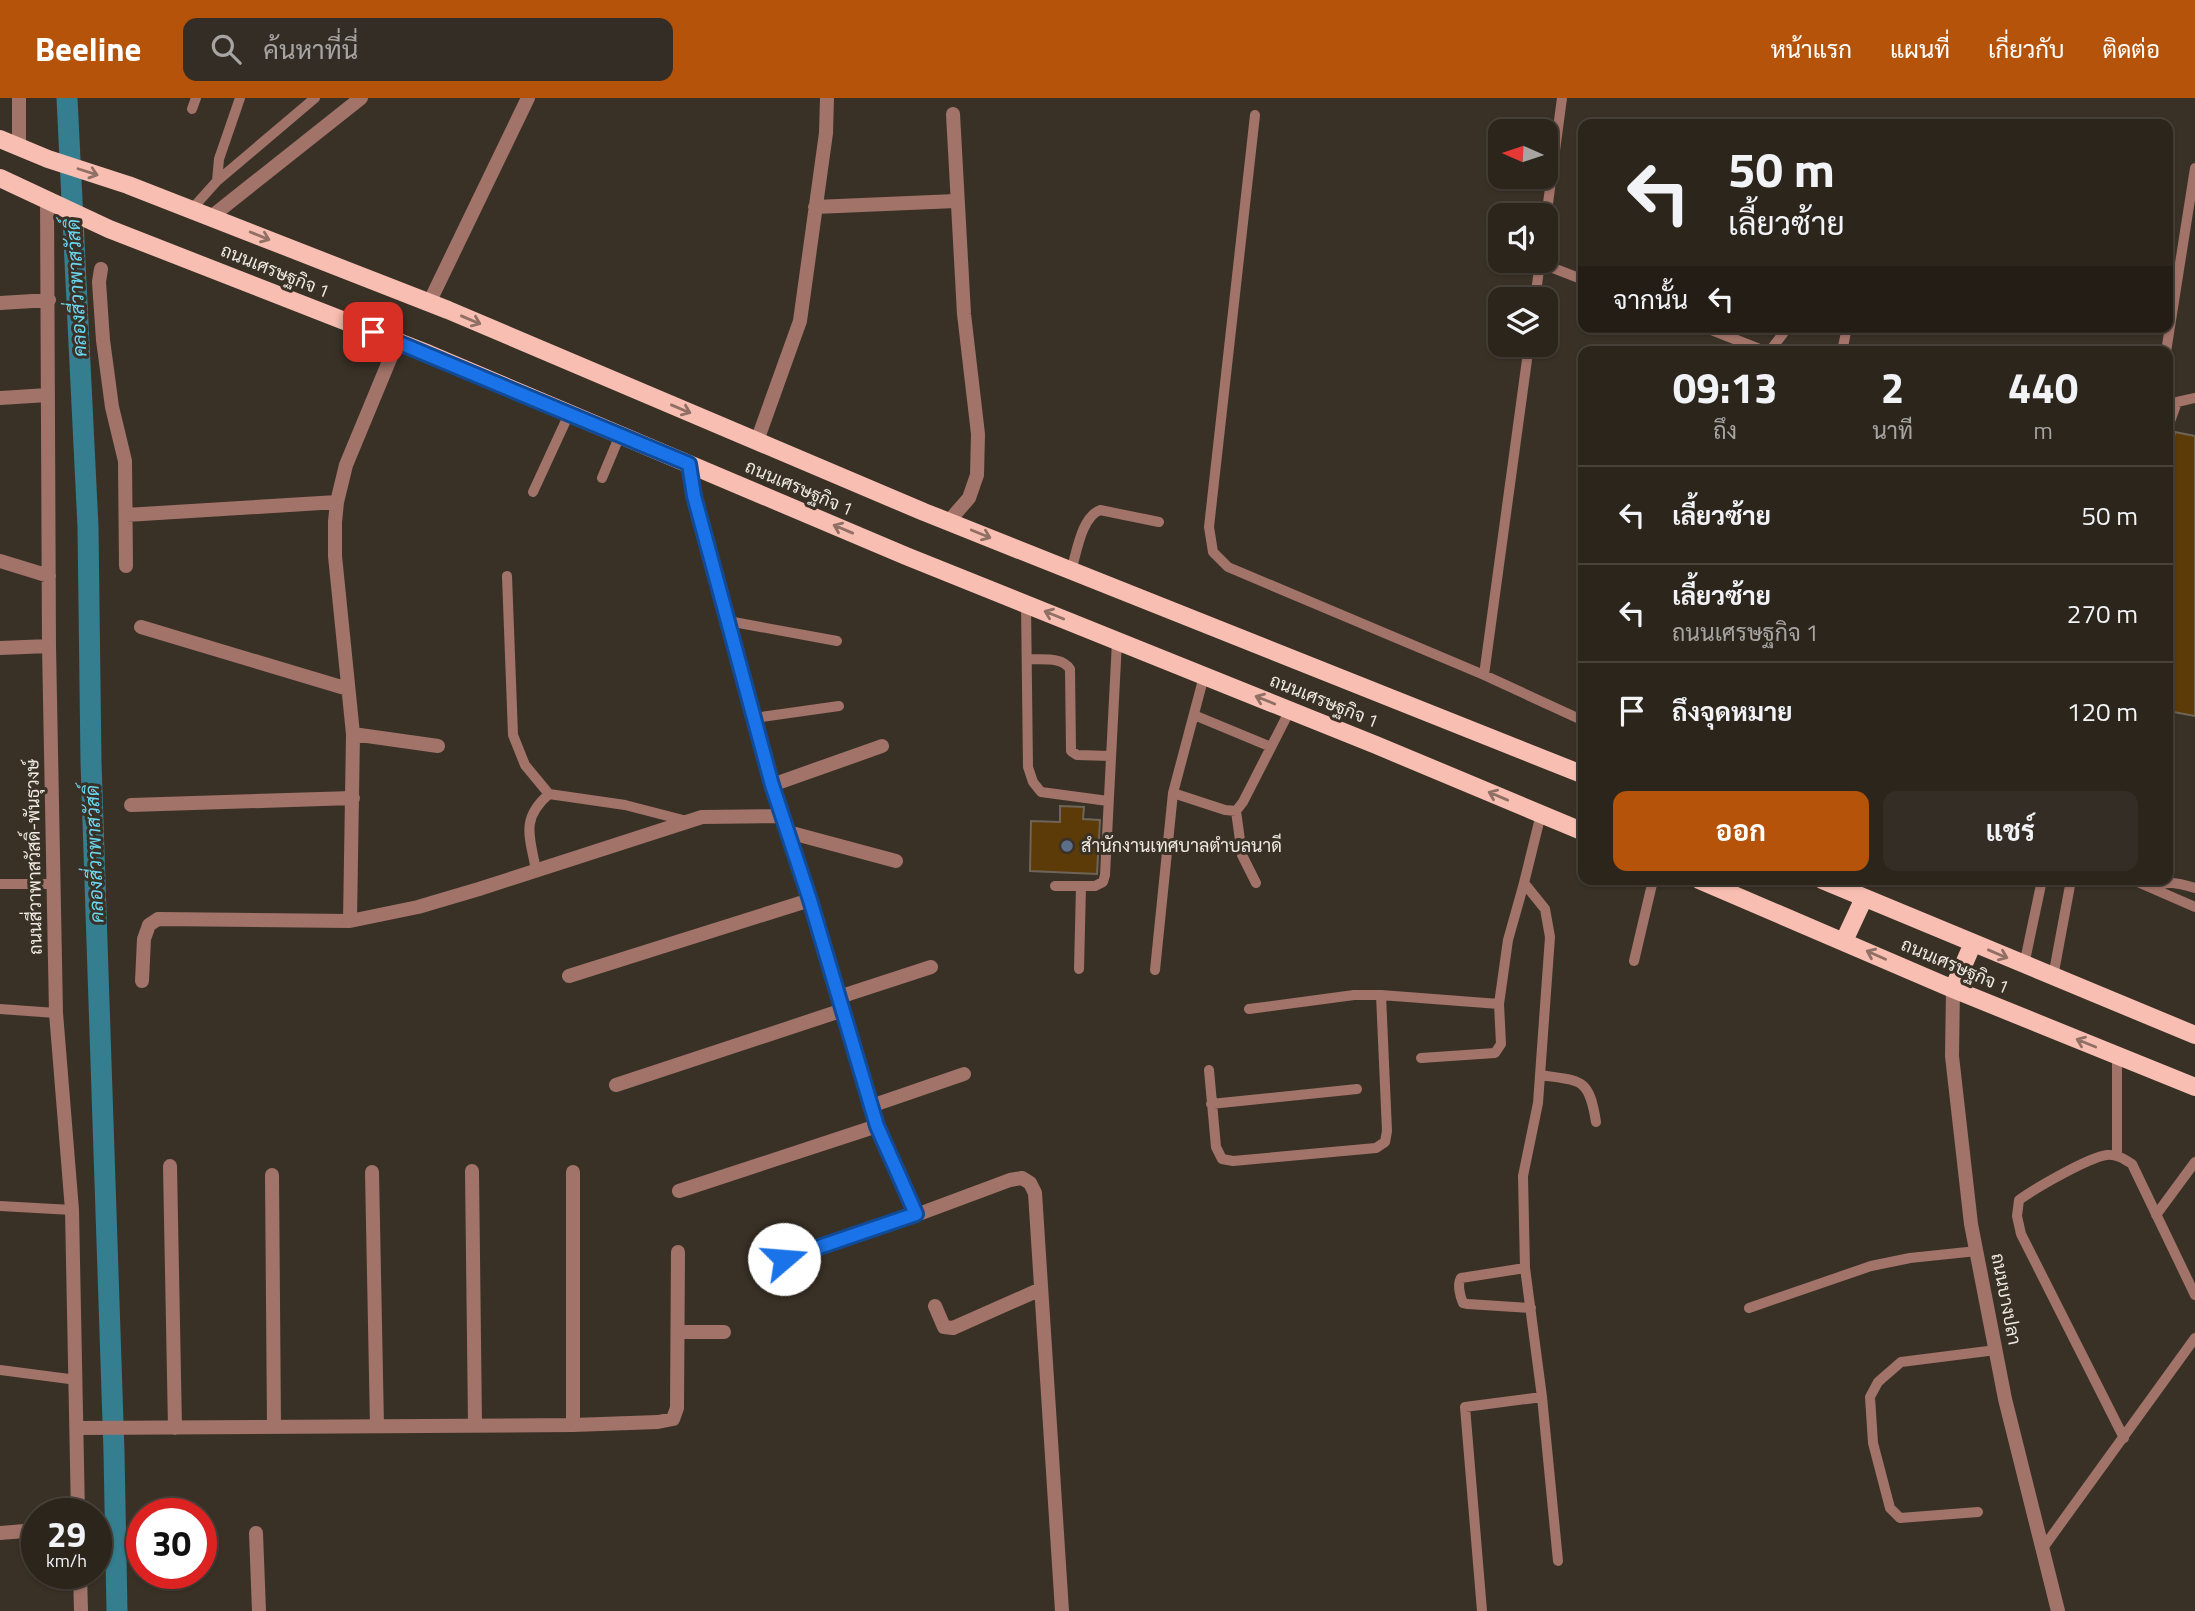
<!DOCTYPE html>
<html lang="th">
<meta charset="utf-8">
<style>
:root{--surface:#2c251c;--page:#342d25;--text:#f1f3f6;--muted:#a6a5a3;--line:#48423b;--accent:#b45309}
body{margin:0;font-family:"Titillium Web",Sarabun,sans-serif;background:var(--page);color:var(--text);height:100vh;display:flex;flex-direction:column;font-size:26px;white-space:nowrap}
*{box-sizing:border-box;margin:0}
p{font-size:23px;color:var(--muted)}
.icon{flex:none;width:38px;height:38px;fill:none;stroke:currentColor;stroke-width:2;stroke-linecap:round;stroke-linejoin:round}
.map{position:relative;flex:1;overflow:hidden}
.side{position:absolute;left:1578px;top:248px;width:595px;height:539px;display:flex;flex-direction:column;background:var(--surface);border-radius:14px;box-shadow:0 2px 5px #0004,0 0 0 2px var(--line)}
.side>*{flex:none}
.hud{position:absolute;left:1578px;top:21px;width:595px;height:214px;border-radius:14px;box-shadow:0 2px 5px #0004,0 0 0 2px var(--line);background:#2c251c;color:var(--text);overflow:hidden}
.needle{width:46px;rotate:273deg}
.controls{position:absolute;left:1488px;top:21px;display:grid;gap:14px}
.controls a{display:grid;place-items:center;width:70px;height:70px;border-radius:14px;background:var(--surface);box-shadow:0 2px 5px #0004,0 0 0 2px var(--line);font-size:35px}
.speed{position:absolute;left:21px;top:1400px;display:flex;gap:14px;font-size:35px;font-weight:700;text-align:center}
.speed>*{display:grid;place-content:center;width:91px;height:91px;border-radius:50%;background:var(--surface);box-shadow:0 2px 5px #0004,0 0 0 2px var(--line);line-height:1}
.speed small{font-size:18px;font-weight:400}
.speed .limit{border:10px solid #d22;background:#fff;color:#111}
.pin{position:absolute;display:grid;place-items:center;width:60px;height:60px;color:#fff;margin:-30px;border-radius:14px;box-shadow:0 4px 10px #0006}
.me{position:absolute;width:77px;margin:-38px;rotate:72deg;stroke-linejoin:round;filter:drop-shadow(0 0 5px #0008)}
.turn{display:flex;align-items:center;gap:24px;height:147px;padding:0 35px;font-size:32px}
.turn .icon{width:91px;height:91px;stroke-width:2.5}
.turn b{display:block;font-size:49px;line-height:60px}
.then{display:flex;align-items:center;height:66px;padding:0 35px;background:#0003;gap:14px;font-size:26px}
.eta{display:flex;justify-content:space-evenly;align-items:center;height:119px;text-align:center}
.eta b{font-size:42px;font-weight:700;line-height:49px}
.button{display:flex;gap:14px;margin-top:auto;padding:14px 35px}
.button a{flex:1;height:80px;border-radius:14px;background:var(--accent);color:#fff;font-size:28px;font-weight:700;line-height:80px;text-align:center}
.button a+a{background:var(--page);color:var(--text)}
ul{padding:0;list-style:none}
li{display:flex;align-items:center;gap:21px;height:98px;padding:0 35px;border-top:2px solid var(--line)}
li div{flex:1}
li b{display:block;font-size:26px}
li em{font-style:normal}
header{display:flex;align-items:center;gap:42px;box-sizing:border-box;height:98px;padding:0 35px;background:var(--accent);color:#fff}
header strong{font-size:33px}
nav{display:flex;gap:38px;margin-inline-start:auto;font-size:24px}
.search{width:490px;height:63px;background:var(--page);display:flex;align-items:center;gap:18px;box-sizing:border-box;padding:0 24px;border-radius:14px;color:var(--muted);font-size:26px}
.map>svg:first-child{display:block}
.lines{fill:none;stroke-linecap:round;stroke-linejoin:round}
.canal{stroke:#347e90;stroke-width:21}
.building{fill:#5c3b08;stroke:#6e6458;stroke-width:2}
.service{stroke:#a27369;stroke-width:10}
.minor{stroke:#a27369;stroke-width:14}
.tertiary{stroke:#a27369;stroke-width:14}
.primary{stroke:#f8beb1;stroke-width:18}
.oneway{stroke:#907065}
.route-casing{stroke:#114b97;stroke-width:18}
.route{stroke:#1a73e8;stroke-width:12}
.service-dot{fill:#5c6f8a;stroke:#3a3126;stroke-width:2.5}
.labels{text-anchor:middle;stroke-width:6;stroke-linejoin:round;paint-order:stroke}
.street-label{font-size:18px;fill:#f0eae4;stroke:#3a3126}
.poi-label{font-size:18px;fill:#f0eae4;stroke:#3a3126;text-anchor:start}
.water-label{font-size:19px;font-style:italic;fill:#6ad8f3;stroke:#3a3126}
</style>
<header>
<strong>Beeline</strong>
<div class="search"><svg class="icon" aria-label="search" viewBox="0 0 24 24"><circle cx="10" cy="10" r="6"/><path d="M15 15l6 6"/></svg>ค้นหาที่นี่</div>
<nav><a>หน้าแรก</a><a>แผนที่</a><a>เกี่ยวกับ</a><a>ติดต่อ</a></nav>
</header>
<div class="map">
<svg width="2195" height="1513" viewBox="0 0 2195 1513">
<rect width="100%" height="100%" fill="#3a3126"/>
<g class="lines">
<path class="canal" d="M67,0L88,429L91,664L114,1354L117,1513"/>
</g>
<path class="building" d="M2175,334L2195,338V618L2168,613V369Z
M1060,708L1084,709L1083,721L1100,722L1097,776L1030,773L1031,723L1060,724Z"/>
<g class="lines">
<path class="service" d="M192,11L196,0
M1255,17L1209,429L1213,454L1228,469L1484,577L1584,623
M217,83L219,61L240,0
M191,112L217,83L315,0
M1545,128L1562,0
M1535,201L1540,165L1584,182
M1704,229L1767,254
M1769,254L1788,229
M1842,254L1847,229
M2166,254L2195,70
M2168,329L2177,304L2195,300
M602,380L620,337
M533,394L569,316
M1071,473C1077,454 1081,420 1100,412L1159,424
M507,478L513,637L525,667L549,696
M1026,506L1028,669L1033,684L1041,694L1108,703
M728,523L837,543
M1027,561C1041,562 1062,558 1070,571L1071,653L1077,657L1111,658
M1484,577L1529,247
M1204,578L1173,695L1225,712L1236,713
M1194,617L1271,649
M754,620L839,608
M1541,716L1524,785L1545,811L1550,839L1538,1005L1523,1078L1524,1125L1525,1170L1542,1299L1558,1463
M536,772C530,739 520,721 549,696L625,707L687,723
M2133,782L2195,809
M1256,785L1242,757L1236,713L1243,704L1290,612
M0,786H54
M1055,788H1095L1103,784L1105,777L1117,543
M2152,790C2166,781 2181,786 2195,790
M1634,863L1653,782
M2024,867L2042,782
M1079,871L1081,788
M1155,872L1173,695
M2053,879L2071,782
M0,911L56,915
M1249,911L1354,897H1381
M2117,958V1057
M1421,960L1495,955L1501,946L1499,906
M1209,972L1216,1049L1222,1061L1233,1063L1376,1050L1385,1044L1387,1033L1381,897L1499,906L1508,842L1524,785
M1540,977C1581,983 1589,979 1596,1024
M1211,1006L1357,991
M0,1108L72,1112
M2156,1117L2195,1064
M1525,1170L1461,1180C1457,1186 1460,1198 1463,1205L1468,1206L1531,1210
M1749,1210L1871,1168L1910,1160L1977,1153
M0,1272L77,1282
M2124,1340L2021,1136L2017,1118L2019,1102C2034,1091 2089,1059 2107,1057C2117,1056 2124,1061 2132,1066L2195,1197
M1978,1414L1900,1420L1890,1410L1873,1345L1870,1299L1878,1284L1901,1264L1996,1252
M2043,1450L2195,1240
M1482,1513L1465,1309L1542,1299"/>
<path class="minor" d="M47,101L49,548L56,915L72,1112L78,1416
M815,109L956,103
M211,119L361,0
M101,171L99,184L103,242L112,309L125,363L126,468
M0,205L49,202
M429,205L528,0
M0,300L48,297
M757,343L800,223L826,35L827,0
M689,366L694,398L772,687L810,802L877,1028L916,1117
M126,417L337,404
M949,423L969,400L977,377L978,336L964,216L953,16
M0,463L49,478
M141,529L348,591
M0,550L49,548
M353,636L438,648
M772,687L882,648
M131,707L353,700
M788,734L896,763
M350,823L353,636L335,458V424L337,404L346,367L397,244
M569,878L810,802
M142,883L144,841L149,827L158,821L350,823L418,809L479,791L702,719L783,718
M839,899L931,869
M616,987L843,912
M871,1008L964,976
M170,1068L175,1330
M472,1073L475,1326
M372,1074L377,1328
M573,1074V1327
M272,1077L274,1328
M679,1093L877,1028
M757,1170L916,1117L1010,1082L1022,1080L1030,1085L1035,1095L1062,1513
M935,1208L944,1229L953,1230L1041,1191
M678,1234H724
M78,1330L573,1327L658,1324L673,1321L677,1310L678,1154
M0,1435L37,1432
M256,1435L259,1513
M80,1475L81,1513"/>
<path class="tertiary" d="M19,49V0
M1953,891L1952,958L1971,1126L2005,1301L2058,1513"/>
<path class="primary" d="M0,41L48,61L128,87L448,212L924,414L1584,677
M0,80L109,131L429,256L906,458L1376,647L1584,734
M1699,782L1953,891L2195,989
M1822,782L2195,937
M1844,843L1864,800
M1953,891L1973,845"/>
</g>
<defs><path id="oneway-shaft" d="M-6 0H5M1.5-3L5.5 0L1.5 3" fill="none" stroke-width="1.6" stroke-linecap="round" stroke-linejoin="round" transform="scale(1.75)"/></defs>
<g class="oneway">
<use href="#oneway-shaft" transform="translate(88 74) rotate(18)"/>
<use href="#oneway-shaft" transform="translate(260 138) rotate(22)"/>
<use href="#oneway-shaft" transform="translate(471 222) rotate(23)"/>
<use href="#oneway-shaft" transform="translate(681 311) rotate(23)"/>
<use href="#oneway-shaft" transform="translate(843 431) rotate(-157)"/>
<use href="#oneway-shaft" transform="translate(981 436) rotate(22)"/>
<use href="#oneway-shaft" transform="translate(1054 517) rotate(-158)"/>
<use href="#oneway-shaft" transform="translate(1265 602) rotate(-158)"/>
<use href="#oneway-shaft" transform="translate(1498 698) rotate(-157)"/>
<use href="#oneway-shaft" transform="translate(1998 856) rotate(23)"/>
<use href="#oneway-shaft" transform="translate(1876 857) rotate(-156)"/>
<use href="#oneway-shaft" transform="translate(2086 945) rotate(-158)"/>
</g>
<g class="lines">
<g class="route-casing">
<path id="route" d="M373,234L689,366L694,398L772,687L810,802L877,1028L916,1116L784,1161"/>
</g>
<use href="#route" class="route"/>
</g>
<circle class="service-dot" cx="1067" cy="748" r="7"/>
<g class="labels">
<g class="street-label">
<text transform="translate(275 173) rotate(22)" y="6">ถนนเศรษฐกิจ 1</text>
<text transform="translate(799 390) rotate(23)" y="6">ถนนเศรษฐกิจ 1</text>
<text transform="translate(1324 603) rotate(22)" y="6">ถนนเศรษฐกิจ 1</text>
<text transform="translate(34 759) rotate(-91)" y="6">ถนนสี่วาพาสวัสดิ์-พันธุวงษ์</text>
<text transform="translate(1955 868) rotate(23)" y="6">ถนนเศรษฐกิจ 1</text>
<text transform="translate(2006 1201) rotate(79)" y="6">ถนนบางปลา</text>
</g>
<g class="poi-label">
<text x="1081" y="754">สำนักงานเทศบาลตำบลนาดี</text>
</g>
<g class="water-label">
<text transform="translate(76 190) rotate(-93)" y="7">คลองสี่วาพาสวัสดิ์</text>
<text transform="translate(94 756) rotate(-92)" y="7">คลองสี่วาพาสวัสดิ์</text>
</g>
</g>
</svg>
<div class="controls">
<a><svg class="needle" viewBox="-14 -14 28 28"><path d="M0-13l5 13h-10z" fill="#e53935"/><path d="M0 13l5-13h-10z" fill="#a6a5a3"/></svg></a>
<a><svg class="icon" aria-label="sound" viewBox="0 0 24 24"><path d="M4 9h4l5-4v14l-5-4H4zM17 9q2 3 0 6"/></svg></a>
<a><svg class="icon" aria-label="layers" viewBox="0 0 24 24"><path d="M12 4l9 5-9 5-9-5zM3 14l9 5 9-5"/></svg></a>
</div>
<div class="speed"><div>29<small>km/h</small></div><div class="limit">30</div></div>
<div class="pin" style="left:373px;top:234px;background:#d93025"><svg class="icon" aria-label="arrive" viewBox="0 0 24 24"><path d="M6 21V4h12l-3 4 3 4H6"/></svg></div>
<svg class="me" style="left:784px;top:1161px" viewBox="-20 -20 40 40"><circle r="19" fill="#fff"/><path d="M0-13L10 11 0 6-10 11z" fill="#1a73e8"/></svg>
<div class="hud">
<div class="turn"><svg class="icon" aria-label="left" viewBox="0 0 24 24"><path d="M17 20v-9H6M10 6l-5 5 5 5"/></svg><div><b>50 m</b>เลี้ยวซ้าย</div></div>
<div class="then">จากนั้น<svg class="icon" aria-label="left" viewBox="0 0 24 24"><path d="M17 20v-9H6M10 6l-5 5 5 5"/></svg></div>
</div>
<section class="side">
<div class="eta">
<div><b>09:13</b><p>ถึง</p></div>
<div><b>2</b><p>นาที</p></div>
<div><b>440</b><p>m</p></div>
</div>
<ul>
<li><svg class="icon" aria-label="left" viewBox="0 0 24 24"><path d="M17 20v-9H6M10 6l-5 5 5 5"/></svg><div><b>เลี้ยวซ้าย</b></div><em>50 m</em></li>
<li><svg class="icon" aria-label="left" viewBox="0 0 24 24"><path d="M17 20v-9H6M10 6l-5 5 5 5"/></svg><div><b>เลี้ยวซ้าย</b><p>ถนนเศรษฐกิจ 1</p></div><em>270 m</em></li>
<li><svg class="icon" aria-label="arrive" viewBox="0 0 24 24"><path d="M6 21V4h12l-3 4 3 4H6"/></svg><div><b>ถึงจุดหมาย</b></div><em>120 m</em></li>
</ul>
<div class="button"><a>ออก</a><a>แชร์</a></div>
</section>
</div>
